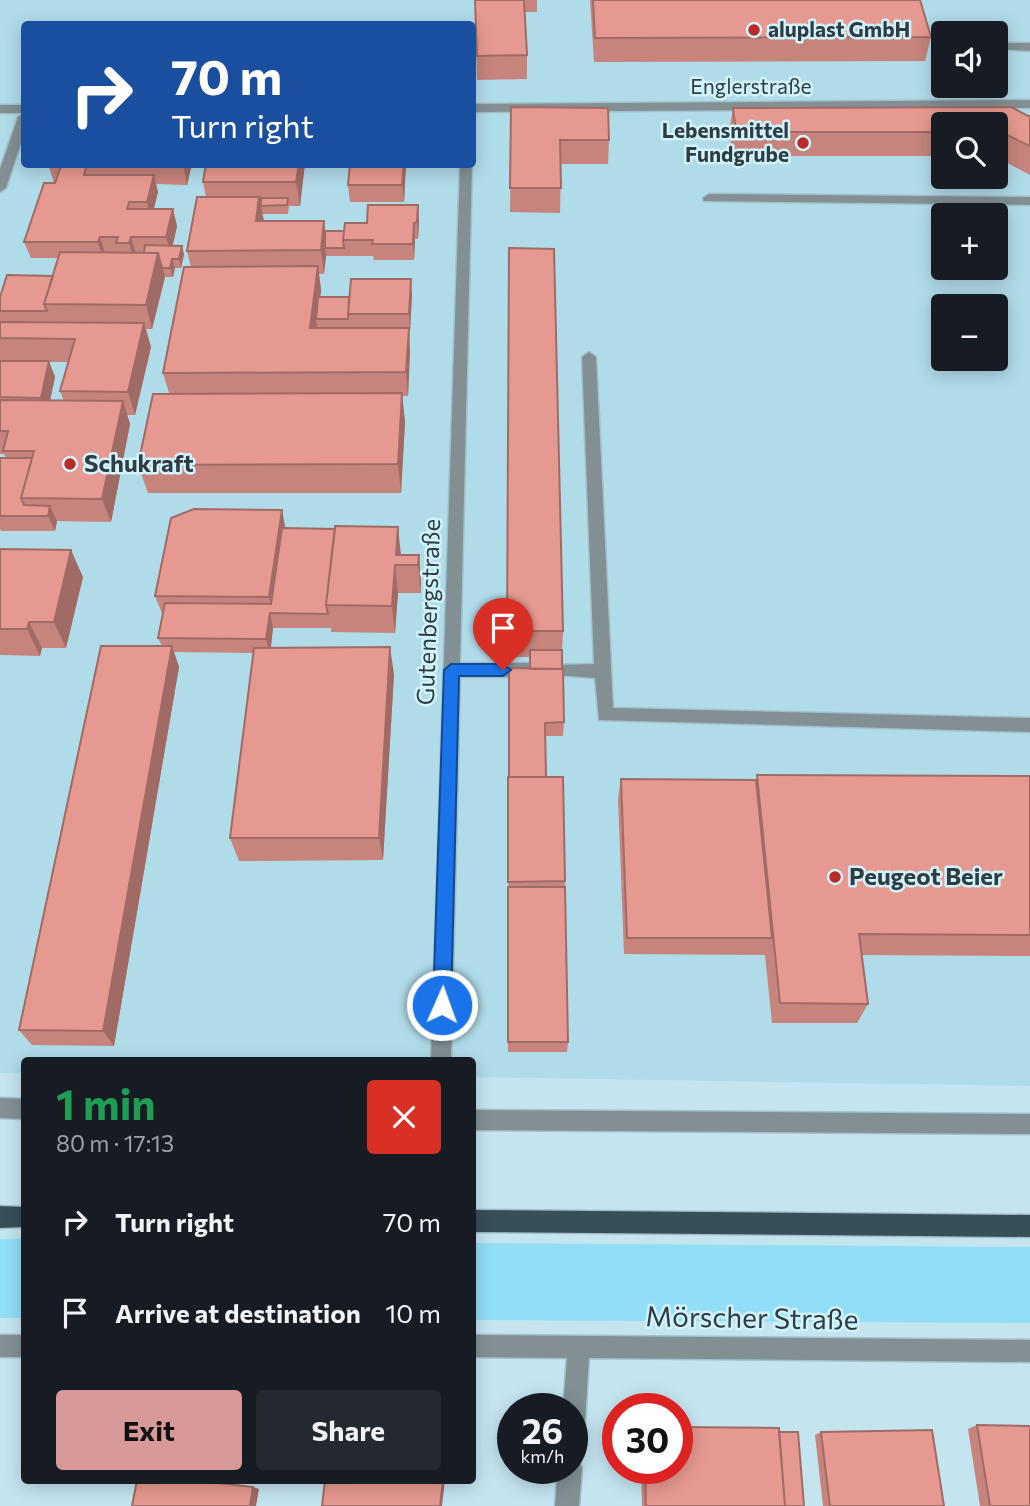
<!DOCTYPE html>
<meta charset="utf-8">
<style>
:root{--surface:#171b24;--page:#242831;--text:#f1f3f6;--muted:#9ea1a6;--accent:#d89999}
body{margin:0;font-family:Commissioner,sans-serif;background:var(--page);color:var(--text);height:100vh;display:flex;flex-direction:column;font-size:26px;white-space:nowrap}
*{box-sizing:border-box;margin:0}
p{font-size:23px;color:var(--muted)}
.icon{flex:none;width:38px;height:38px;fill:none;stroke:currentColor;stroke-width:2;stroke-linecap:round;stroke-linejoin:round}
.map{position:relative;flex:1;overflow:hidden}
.side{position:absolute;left:21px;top:1057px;width:455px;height:427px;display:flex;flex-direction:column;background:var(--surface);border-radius:7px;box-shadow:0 4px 18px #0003}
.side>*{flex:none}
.banner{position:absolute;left:21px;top:21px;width:455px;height:147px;border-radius:7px;box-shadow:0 4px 18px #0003;background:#1a4fa0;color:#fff;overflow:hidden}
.buttons{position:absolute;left:931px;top:21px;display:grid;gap:14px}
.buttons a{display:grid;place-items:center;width:77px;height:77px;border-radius:7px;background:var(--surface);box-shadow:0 4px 18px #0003;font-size:35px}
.speed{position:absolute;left:497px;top:1393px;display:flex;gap:14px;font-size:35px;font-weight:700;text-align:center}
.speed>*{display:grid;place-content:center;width:91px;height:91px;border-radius:50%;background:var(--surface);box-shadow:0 4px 18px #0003;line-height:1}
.speed small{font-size:18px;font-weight:400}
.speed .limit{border:10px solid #d22;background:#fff;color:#111}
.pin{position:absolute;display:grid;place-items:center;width:60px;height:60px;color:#fff;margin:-72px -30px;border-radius:50% 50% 50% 0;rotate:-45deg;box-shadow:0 0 7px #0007}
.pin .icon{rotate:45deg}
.me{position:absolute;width:77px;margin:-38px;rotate:2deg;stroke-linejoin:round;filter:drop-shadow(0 0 5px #0008)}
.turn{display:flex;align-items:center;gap:24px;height:147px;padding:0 35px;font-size:32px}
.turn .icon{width:91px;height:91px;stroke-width:2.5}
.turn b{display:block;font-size:49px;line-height:60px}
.round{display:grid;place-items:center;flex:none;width:74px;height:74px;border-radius:7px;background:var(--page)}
.head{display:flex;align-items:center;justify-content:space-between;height:119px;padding:0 35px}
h1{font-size:42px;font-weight:700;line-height:52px;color:#1e9e55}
.cta{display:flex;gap:14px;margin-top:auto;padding:14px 35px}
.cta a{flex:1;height:80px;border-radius:7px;background:var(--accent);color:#111;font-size:28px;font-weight:700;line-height:80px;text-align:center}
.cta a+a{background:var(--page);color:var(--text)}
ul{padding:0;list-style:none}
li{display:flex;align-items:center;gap:21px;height:91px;padding:0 35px}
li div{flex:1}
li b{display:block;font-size:26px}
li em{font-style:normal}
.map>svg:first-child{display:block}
.built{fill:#b0dbe8;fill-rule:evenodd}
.green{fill:#91def6}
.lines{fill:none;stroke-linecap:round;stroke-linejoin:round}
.minor-casing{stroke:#a3c0ca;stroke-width:3}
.major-casing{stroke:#a3c0ca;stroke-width:3}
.minor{fill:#829094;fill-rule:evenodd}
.major{fill:#374f57;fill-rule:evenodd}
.wall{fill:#c6847c;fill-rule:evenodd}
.shaded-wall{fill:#a16b65}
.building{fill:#e69990;stroke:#a16b65;stroke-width:2}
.route{fill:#1a73e8;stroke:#114b97;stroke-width:2}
.poi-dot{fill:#ba2b28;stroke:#d1f3fe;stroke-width:2.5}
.labels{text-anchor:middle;stroke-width:5;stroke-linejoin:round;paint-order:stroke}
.far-poi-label{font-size:21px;font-weight:bold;fill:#2f3d41;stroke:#d1f3fe;text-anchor:start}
.far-street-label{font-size:21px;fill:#2f3d41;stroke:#d1f3fe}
.poi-label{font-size:24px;font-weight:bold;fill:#2f3d41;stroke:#d1f3fe;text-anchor:start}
.street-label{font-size:24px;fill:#2f3d41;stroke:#d1f3fe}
.near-street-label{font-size:28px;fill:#2f3d41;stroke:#d1f3fe}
</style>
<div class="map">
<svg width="1030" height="1506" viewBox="0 0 1030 1506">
<rect width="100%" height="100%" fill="#c4e5f0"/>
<path class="built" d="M0,0H1030V1086L473,1077L472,1060H24V1073H0ZM24,24H472V164H24ZM943,33H996V86H943ZM943,124H996V177H943ZM943,215H996V268H943ZM943,306H996V359H943Z"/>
<path class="green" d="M0,1239H24V1318H0Z
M473,1243L1030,1247V1323L473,1320Z"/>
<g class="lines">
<g class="minor-casing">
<path id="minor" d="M1002,43H1030V51L998,49L996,47Z
M1030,100V108L472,112V104Z
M0,105H24V113H0Z
M24,113V134L6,188L0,192V169L18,117Z
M460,164H472L460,663H529L535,665L537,670L535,675L529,677H460L451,1060H431Z
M709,194L1030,197V205L704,201L703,198Z
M589,352L596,357L613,708L1030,718V732L599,720L595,678L556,675L554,670L556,665L594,664L582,357Z
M0,1098L24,1099V1119L0,1118Z
M472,1110L1030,1114V1134L472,1130Z
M0,1335H24V1357H0Z
M472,1335L1030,1340V1362L589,1358L584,1437L580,1445L572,1448V1409H563L567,1358L472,1357Z
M572,1457L578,1460L582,1468L579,1506H555L558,1468H572Z"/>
</g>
<g class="major-casing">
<path id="major" d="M0,1206L24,1207V1227L0,1228Z
M472,1210L1030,1215V1237L472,1232Z"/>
</g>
<use href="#minor" class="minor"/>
<use href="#major" class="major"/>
</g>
<path class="wall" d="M475,0H537V12H524L527,55V79L477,80Z
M590,0H920L931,37L925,61L594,62Z
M511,107L609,140L608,164H561L560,213L510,212Z
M733,108L1030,117V175L996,157V124H943V156H733L729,132Z
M48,164H192L187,185L156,184L158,192L154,209L177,226L172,246L184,254L181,268H175L173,277H165L152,329H146L151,347L135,415H127L130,424L111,522L57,521L55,531H1L0,529V458H6L4,454H0V297L53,276L58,258H31L24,242L54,183ZM49,362H68L60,391L64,401H50L55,377Z
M206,164H305L300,206H289L288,214H262L264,221H324L325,231H344L418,205L419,222L418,239H415L414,260H374L373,256H326L324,274H319L321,290L320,297L412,295L410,331H409L410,352L408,396H402L405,422L401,493H148L138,465L169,393L163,373L191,267L187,251L206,197L203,182ZM317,327H349V328H317Z
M350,164H406L404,202H350L348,185Z
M509,248L563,631L562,650L564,722L563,736H545L546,777L565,881L568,1042L567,1052H508L509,668L529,669V657H507Z
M282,510L285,528L401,555H419L421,583V593H398L395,633L331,632V628H273L271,648L394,674L383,860L239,861L230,838L253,653L174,652L179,667L114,1046L32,1045L19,1030L162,646L158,638L163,616L155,596Z
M0,549L83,577L66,648H42L40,656L0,655Z
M757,775L1030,776V956L861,955L868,1004L857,1023H772L765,955L624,954L618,798L621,779L756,780Z
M977,1425L1030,1506H980L968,1429Z
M779,1432L804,1506H642L641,1468H677Z
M821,1432L944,1506H823L815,1435Z"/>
<path class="shaded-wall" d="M183,164H192L187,185Z
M299,164H305L300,206L296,182Z
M404,164H406L404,202L402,185Z
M154,175L158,192L151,219L147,202Z
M259,197L264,221H256Z
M418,205L419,222L418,239L417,222Z
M173,209L177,226L171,254L166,237Z
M324,221L327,245L325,248L326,256L324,274L321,250Z
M414,223L415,239L414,260L413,244Z
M100,237L105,253L103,259L98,242Z
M131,237L136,254L134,260L129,243Z
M182,246L184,254L181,268L179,259Z
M158,253L165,277L152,329L146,305Z
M172,259L175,268L173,277L170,268Z
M318,266L321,290L318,319H316L317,327L314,352L310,328Z
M411,279L412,295L410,331L409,314Z
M144,323L151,347L135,415L128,392Z
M409,328L410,352L408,396L406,372Z
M49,361L55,377L47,414L41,398Z
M402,393L405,422L401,493L398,464Z
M123,401L130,424L111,522L102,499Z
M50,506L57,521L55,531L48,516Z
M282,510L286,532L273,613L269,597Z
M398,527L401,555H396Z
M71,550L83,577L66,648L54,622Z
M419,555L421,583V593L418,565Z
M395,565L398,593L395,633L392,606Z
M270,613L273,628L270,653L266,639Z
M29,622L42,648L40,656L27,629Z
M172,646L179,667L114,1046L103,1031Z
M390,647L394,674L383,860L379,838Z
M443,1480H445L442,1506H440Z
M253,1487L259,1489L256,1506H250Z"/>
<path class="building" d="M475,0H524L527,55L477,56Z
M593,0H920L931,37L595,38Z
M511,107L608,108L609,140H560L561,188H510Z
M1011,107L1030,117V146L1001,132H996V124H943V132H736L733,108Z
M206,164H299L296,182H203Z
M350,164H404L402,185H348Z
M61,166L86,167L84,175H154L147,202H129L127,209H173L166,237H131L129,243H116L118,237H100L98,242H24L44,183H55Z
M197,197H259L256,221H324L321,250L187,251Z
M261,198H288L287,205L261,206Z
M368,205H418L417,222L414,223L413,244H372L373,240H343L345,223H367Z
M325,231H344L343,240L344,248H325Z
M145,245L182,246L179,259H172L170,268H162L158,253H144Z
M509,248L554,249L563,631H507Z
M60,252L158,253L146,305L44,304Z
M318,266L310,328H409L406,372L163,373L184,267Z
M7,275L53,276L44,304L47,311H0V297Z
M351,279H411L409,314H348Z
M318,297H349L348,319H316Z
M0,322L144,323L128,392L60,391L75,339L0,338Z
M0,361H49L41,398L0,397Z
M402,393L398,464L138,465L153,394Z
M0,400L123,401L102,499L21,498L34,451H3L8,431H0Z
M0,458H32L21,498L24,505L50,506L48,516H0Z
M194,509L282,510L269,597L155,596L171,518Z
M335,526L398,527L396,555H419L418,565H395L392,606L326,605Z
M282,528L335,529L326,605L328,614L270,613L266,639L158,638L165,603L271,604Z
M0,549L71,550L54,622H29L27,629H0Z
M101,646H172L103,1031L19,1030Z
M390,647L379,838H230L254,648Z
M530,650H562V669H530Z
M509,668L563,669L564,722L545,723L546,777H509Z
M757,775L1030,776V935L859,934L868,1004L780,1003Z
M508,777H563L565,881L508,882Z
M621,779L756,780L772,938H627Z
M508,887H565L568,1042H508Z
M977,1425L1030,1426V1506H990Z
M677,1427L779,1428L785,1506H646L645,1468H677Z
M932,1430L944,1506H830L821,1432Z
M779,1432H798L804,1506H785Z
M137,1480H193L253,1487L250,1506H132Z
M325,1480H443L440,1506H322Z"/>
<path class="route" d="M451,664H503L511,670L503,676H459L451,1005L448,1011L442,1013L436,1011L433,1005L444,670Z"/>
<g class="poi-dot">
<circle cx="754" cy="30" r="7"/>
<circle cx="803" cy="143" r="7"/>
<circle cx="70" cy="464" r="7"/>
<circle cx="835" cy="877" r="7"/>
</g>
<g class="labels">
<g class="far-poi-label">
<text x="768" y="37">aluplast GmbH</text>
<text x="789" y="138" text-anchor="end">Lebensmittel<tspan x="789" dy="24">Fundgrube</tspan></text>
</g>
<g class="far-street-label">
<text x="751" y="94">Englerstraße</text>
</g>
<g class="poi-label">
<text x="84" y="472">Schukraft</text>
<text x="849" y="885">Peugeot Beier</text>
</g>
<g class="street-label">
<text transform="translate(429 612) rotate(-88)" y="8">Gutenbergstraße</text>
</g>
<g class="near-street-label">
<text transform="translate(752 1318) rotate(1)" y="10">Mörscher Straße</text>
</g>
</g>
</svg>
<div class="buttons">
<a><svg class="icon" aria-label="sound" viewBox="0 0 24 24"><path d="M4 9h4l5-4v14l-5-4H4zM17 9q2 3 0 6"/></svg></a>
<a><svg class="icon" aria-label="search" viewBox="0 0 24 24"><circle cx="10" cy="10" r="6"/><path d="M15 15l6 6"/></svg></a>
<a>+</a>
<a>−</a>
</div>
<div class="speed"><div>26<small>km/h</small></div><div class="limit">30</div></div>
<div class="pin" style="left:503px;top:670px;background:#d93025"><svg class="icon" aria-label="arrive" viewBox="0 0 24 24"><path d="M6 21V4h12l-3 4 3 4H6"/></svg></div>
<svg class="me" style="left:442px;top:1005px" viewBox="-20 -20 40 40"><circle r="17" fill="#1a73e8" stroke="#fff" stroke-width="3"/><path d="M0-11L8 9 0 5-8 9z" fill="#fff"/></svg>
<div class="banner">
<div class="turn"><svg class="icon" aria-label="right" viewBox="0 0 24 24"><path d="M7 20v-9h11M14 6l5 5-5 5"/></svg><div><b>70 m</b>Turn right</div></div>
</div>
<section class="side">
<div class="head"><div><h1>1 min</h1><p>80 m · 17:13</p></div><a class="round" style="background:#d93025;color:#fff"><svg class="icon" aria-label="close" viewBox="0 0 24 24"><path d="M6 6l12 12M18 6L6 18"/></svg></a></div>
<ul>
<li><svg class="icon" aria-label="right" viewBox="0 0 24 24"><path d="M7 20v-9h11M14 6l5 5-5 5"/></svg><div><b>Turn right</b></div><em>70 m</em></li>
<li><svg class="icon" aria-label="arrive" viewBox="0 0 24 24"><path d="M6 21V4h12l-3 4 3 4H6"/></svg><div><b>Arrive at destination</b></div><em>10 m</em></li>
</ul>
<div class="cta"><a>Exit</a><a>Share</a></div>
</section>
</div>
